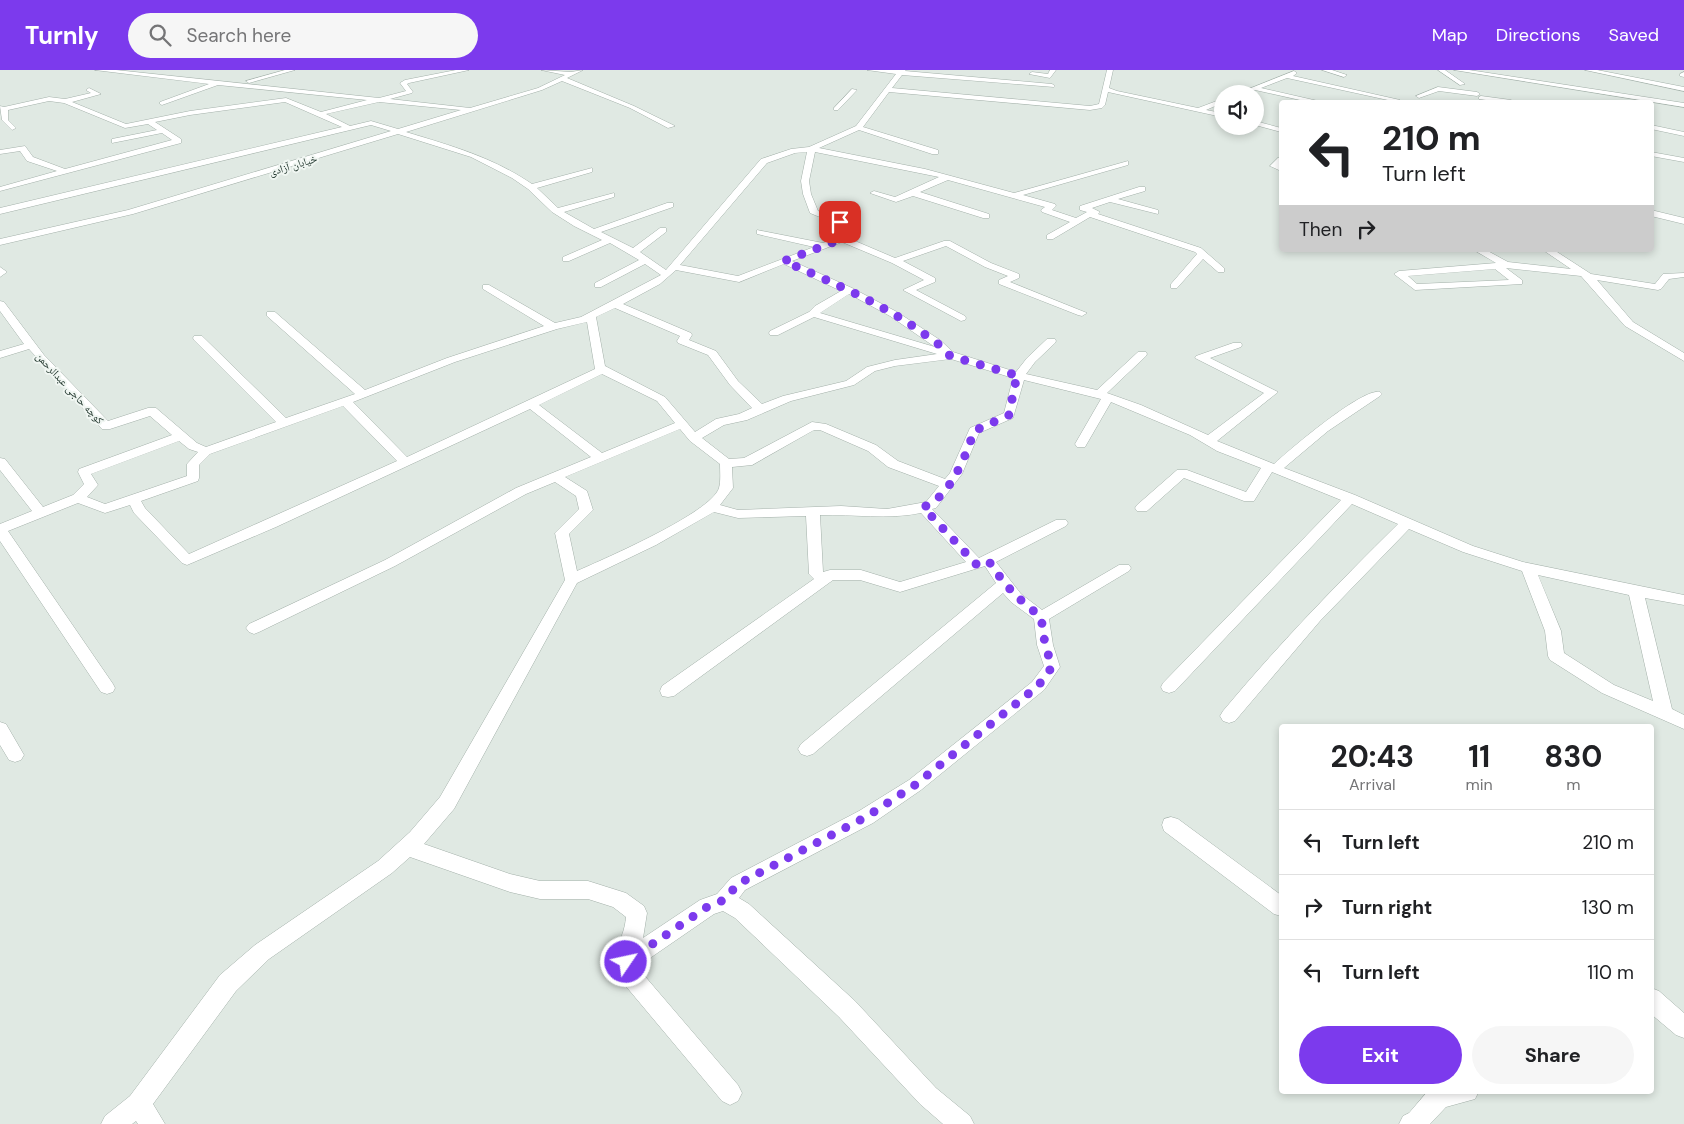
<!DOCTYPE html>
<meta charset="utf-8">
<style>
:root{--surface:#fff;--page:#f6f6f6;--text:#202124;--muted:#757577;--line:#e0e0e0;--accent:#7c3aed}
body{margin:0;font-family:"DM Sans","Noto Naskh Arabic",sans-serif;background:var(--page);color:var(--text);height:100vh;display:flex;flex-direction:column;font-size:19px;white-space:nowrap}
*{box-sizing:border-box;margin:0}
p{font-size:16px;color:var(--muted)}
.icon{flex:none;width:28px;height:28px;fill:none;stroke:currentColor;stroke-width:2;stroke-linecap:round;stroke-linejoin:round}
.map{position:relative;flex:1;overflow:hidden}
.panel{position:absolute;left:1279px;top:654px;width:375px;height:370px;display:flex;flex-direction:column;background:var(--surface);border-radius:5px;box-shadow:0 2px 8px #0003}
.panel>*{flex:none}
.banner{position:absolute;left:1279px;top:30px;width:375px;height:152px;border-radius:5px;box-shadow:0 2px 8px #0003;background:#fff;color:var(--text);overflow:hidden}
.tools{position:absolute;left:1214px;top:15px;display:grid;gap:10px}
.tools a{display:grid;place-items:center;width:50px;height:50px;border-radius:50%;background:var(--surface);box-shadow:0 2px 8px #0003;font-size:25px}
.pin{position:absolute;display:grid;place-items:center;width:42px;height:42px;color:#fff;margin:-21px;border-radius:10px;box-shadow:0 2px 8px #0006}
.me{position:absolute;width:55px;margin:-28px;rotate:56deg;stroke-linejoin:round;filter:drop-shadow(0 0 4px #0008)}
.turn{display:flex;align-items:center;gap:18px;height:105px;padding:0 20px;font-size:22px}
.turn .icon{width:65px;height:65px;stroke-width:2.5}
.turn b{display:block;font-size:35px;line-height:42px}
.then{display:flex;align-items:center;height:48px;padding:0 20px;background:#0003;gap:10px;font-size:19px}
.eta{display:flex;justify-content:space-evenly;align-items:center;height:85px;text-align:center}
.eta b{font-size:30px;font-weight:700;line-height:35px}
.button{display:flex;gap:10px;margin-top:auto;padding:10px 20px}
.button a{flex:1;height:58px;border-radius:30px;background:var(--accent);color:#fff;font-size:20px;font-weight:700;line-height:58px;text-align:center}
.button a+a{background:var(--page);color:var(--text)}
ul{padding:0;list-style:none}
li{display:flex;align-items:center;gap:15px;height:65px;padding:0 20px;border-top:1px solid var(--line)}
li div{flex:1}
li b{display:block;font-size:19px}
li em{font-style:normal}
header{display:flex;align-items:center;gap:30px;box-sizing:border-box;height:70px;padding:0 25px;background:var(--accent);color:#fff}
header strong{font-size:24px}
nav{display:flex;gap:28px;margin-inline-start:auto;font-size:18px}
.search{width:350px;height:45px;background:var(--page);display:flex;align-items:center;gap:12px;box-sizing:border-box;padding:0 18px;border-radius:28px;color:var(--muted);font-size:19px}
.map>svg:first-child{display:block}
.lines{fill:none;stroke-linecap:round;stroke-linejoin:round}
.minor-casing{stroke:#a3b0a9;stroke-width:1}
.minor{fill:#fff;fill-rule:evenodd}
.route{stroke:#7c3aed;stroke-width:9;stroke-dasharray:0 16.2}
.labels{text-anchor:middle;stroke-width:4;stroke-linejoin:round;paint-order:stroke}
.far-street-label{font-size:11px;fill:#22372e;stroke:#f0f6f2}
</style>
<header>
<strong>Turnly</strong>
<div class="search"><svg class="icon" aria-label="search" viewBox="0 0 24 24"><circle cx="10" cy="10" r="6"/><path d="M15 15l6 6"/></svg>Search here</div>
<nav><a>Map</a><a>Directions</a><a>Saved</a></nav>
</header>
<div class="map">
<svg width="1684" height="1054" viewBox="0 0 1684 1054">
<rect width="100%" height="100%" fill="#e0e9e3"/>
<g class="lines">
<g class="minor-casing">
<path id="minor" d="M95,0H116L379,28L406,21L400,13L405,10L456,0H469L409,13L407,14L413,22L412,23L390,29L470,38L538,18L565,5L541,0L571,2L583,0L567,8L634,36L675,56L668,58L630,38L562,11L542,20L406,62C452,76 492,87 532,114L592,98V102L537,118L558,138L614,123V127L564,142L594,159L667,133H673V137L601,162L633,178L660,158H666V162L640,182L666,200L761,89L791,79L809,77L856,56L896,4L867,0H906L905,1L1052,14L1055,16L1054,17L902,5L892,18L1090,36L1099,34L1107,0H1113L1109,18L1117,21L1198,38L1222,29V33L1206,40L1222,43V47L1108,22L1105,35L1102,38L1090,40L889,22L863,57L938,80V84H932L859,60L819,78L925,99L1014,123L1128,91V95L1023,125L1055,134L1056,136L1052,140L1076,148L1087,142L1080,140V136L1139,117H1145V121L1118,129L1158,140V144L1110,132L1092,138L1100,142L1098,144L1201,178L1224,198V202H1218L1203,189L1177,218H1171V214L1197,184L1195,182L1090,147L1053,169H1047V165L1070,152L1042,142L1041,140L1045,137L948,110L920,122L989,144V148H983L913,126L896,132L870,123L874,121L895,127L939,107L815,82L809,111L811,124L818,141L843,150L854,159L855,161L848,168L895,188L944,171H950L991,193L1019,204V208L1010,212L1087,243L1082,246L1078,245L999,214V210L1008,206L985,197L946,176L903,191L935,208V212L916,220L965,246L966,248L965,250L961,251L903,220L924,210L892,193L842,172L792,191L852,218L897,242L940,270L953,282L1016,302L1027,288L1047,269H1055L1056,271L1055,273L1035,292L1026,304L1097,320L1138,282H1146L1147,284L1146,286L1107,323L1141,335L1208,365L1264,323L1195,288L1196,286L1233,273H1241L1242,275L1241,277L1210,288L1278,322L1217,371L1274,394C1289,380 1363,317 1380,322L1382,324L1380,326L1328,361L1284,398L1355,425L1473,476L1523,492L1684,525V535L1645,528L1672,639L1684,645V659L1602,623L1550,590L1548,586L1545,561L1522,501L1463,482L1409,459L1320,551L1235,651L1229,653L1223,651L1220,646L1223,641C1278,575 1337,514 1398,454L1352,434L1175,621L1169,623L1163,621L1161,617L1163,613L1341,430L1272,402L1254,431H1244L1184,408L1147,441H1137L1135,438L1137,435L1177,400H1187L1246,422L1261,398L1217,381L1190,365L1111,332L1085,377H1077L1075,374L1101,329L1024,310L1013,348L979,363L962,404L936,438L932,439L979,488L1056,450H1066L1068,453L1066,456L996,492L1021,524L1042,540L1119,495H1129L1131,498L1129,501L1049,549L1053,575L1060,597L1044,620L921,720L873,753L745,820L739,828L749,834L855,931L936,1018L970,1046L974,1054H943L920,1034L839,947L735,848L723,841L714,844L637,897L738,1015L742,1023L738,1031L730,1035L722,1031L619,908C608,881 624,873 626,847L613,837L588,829H540L510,822L410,787L392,803L269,889L236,921L153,1034L165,1054H138L136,1051L132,1054H101L105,1046L130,1026L220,905L255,875L378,791L410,762L440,727L565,510L555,463L579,439L576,426L555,412L526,424L395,496L259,562L254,564L249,562L246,558L249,554L385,490L516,418L591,387L530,339L276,457L187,495L182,493L134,443L130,435L105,443L78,433L8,461L113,614L115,618L113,622L107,624L101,622L0,471V454L32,441L0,400V388L5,389L43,437L73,425L84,414L78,402L79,399L172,365L150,346L110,359H102L29,279L0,288V281L24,274L0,241V231L4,232L44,285L108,351L148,338H156L197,373L206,377L276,352L194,270L193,268L194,266H202L286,348L355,324L267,246V242H275L365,320L447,288L544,256L483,219V215H489L555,253L581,247L661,205L645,194L601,217H595V213L639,190L610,173L569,191H563V187L602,170L574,156L552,142L528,119L512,108L471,87L398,64L133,144L0,175V169L128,140L391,61L371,55L0,144V138L342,57L285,32L190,45L155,52L181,69V73L0,121V117L57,101L27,91L20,81L0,84V80L25,76L33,87L65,99L172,70L162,63L112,73V69L157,60L148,54L125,58L64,33L49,31L8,40V50L16,58L12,60L2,50L0,36L4,37L49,27L65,29L91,23L86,20L89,18L101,24L72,32L126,54L190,41L286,28L321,42L367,30L218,15L162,35L160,34V32L209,14ZM379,32L461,40L398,59L371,51L350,56L326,44ZM807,82L801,111L803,124L810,143L837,154L846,161L839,167L823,173L757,160V164L814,177L738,206L680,195L767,93L795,83ZM784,194L841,221L815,236L809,242L770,261L769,263L770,265H778L814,247L937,284L895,290L867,297L846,311L783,326L762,334L738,311L716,281L689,270L692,265L691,263L623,234L660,214L676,200L739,212ZM849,224L890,246L935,277L820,243ZM615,238L680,266L677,271L678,273L708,285L730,315L752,338L739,344L716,349L695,362L665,327L605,296L596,247ZM587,252L595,299L407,387L353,332L455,292L557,259ZM951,289L1013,308L1004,343L970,358L950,403L945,409L898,391L876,375L826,354L812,352L744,388L729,389L702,368L724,355L747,350L791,331L854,315L875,301L895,296ZM602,304L657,331L675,353L602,383L539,335ZM343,336L397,391L189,484L145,438L141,431L198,411L199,408V395L210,384ZM680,359L690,371L720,394C720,401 721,411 719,418C711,443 604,489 577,501L569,464L593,440L587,421L565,407ZM814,360H820L868,381L888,397L939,416L926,432L887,439L841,436L738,440L720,435L733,418L732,397L752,395ZM179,371L189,379L198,382L187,394V406L105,434L87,427L98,415L91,404ZM714,442L738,448L806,446L809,504L814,509L662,616L660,621L662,626L668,627L674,626L833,510H860L900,522L985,496L996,513L801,674L798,679L801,684L807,686L813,684L1003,523L1011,532L1034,549L1037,575L1044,596L1032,612L909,710L859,741L731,808L717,824L700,830L643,868L647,843L644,836L626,823L588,811H540L510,804L424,774L454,739L577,513L656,475ZM921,443L966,492L900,512L861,500H830L823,502L820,445C854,444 887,450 921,443ZM1538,505L1629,525L1653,631L1614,615L1564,583L1561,561Z
M285,0H295L249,13L246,11Z
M1050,0H1056L1050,8L1029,4L1032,2L1048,4Z
M1322,0H1332L1347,5L1344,7Z
M1438,0H1445L1465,14L1460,15Z
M1454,0H1469L1684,33V37Z
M1585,0H1597L1684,17V21Z
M1294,1L1297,3L1293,6L1400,30L1397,32L1287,8L1261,18L1318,31L1319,32H1309L1255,20L1246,24H1236Z
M1684,2V7L1680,6V4Z
M1438,17L1477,22L1480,24L1477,26L1439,21L1419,28L1416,26Z
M852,19L857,20L838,40H834V38Z
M1481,26L1511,30L1514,32H1500L1479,29V27Z
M1255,51L1281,58V62L1255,55Z
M1651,55L1684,62V66L1651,59Z
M1651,82L1684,88V92L1651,86Z
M1278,88H1281L1279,95L1281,96V101L1270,96Z
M1651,140L1684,148V154L1651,146Z
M1474,180H1486L1508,192L1571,199L1543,180H1554L1591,204L1655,214L1663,204L1684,203V207L1669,209L1661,219L1658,220L1597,210L1633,252L1684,283V291L1625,256L1581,206L1506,198L1522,210V214L1415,220L1394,204L1399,201L1496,193ZM1495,199L1509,210L1417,214L1408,206Z
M0,197L7,202L0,207Z
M0,652L6,654L24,685L21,690L15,692L9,690L0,675Z
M1171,747L1178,749L1281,825V846L1274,844L1164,761L1162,755L1164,749Z
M1651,918L1659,921L1684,943V968L1676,965L1651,944Z
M1428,1021H1479L1475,1029L1446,1037L1430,1054H1399L1403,1046L1409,1043Z"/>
</g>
<use href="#minor" class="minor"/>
</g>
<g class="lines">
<path class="route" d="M626,892L707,837L724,830L738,814L866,747L915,715L1038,616L1052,597L1045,574L1041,547C1016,527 1006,517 988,490L976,494L923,437C949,429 966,386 974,361L1009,345L1015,314L1019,306L950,286C943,276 936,273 927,266C884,234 833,213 784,191L842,169L851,161L840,152"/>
</g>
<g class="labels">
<g class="far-street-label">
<text transform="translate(293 95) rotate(-17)" y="4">خیابان آزادی</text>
<text transform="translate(70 318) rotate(47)" y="4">کوچه حاجی عبدالرحمن</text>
</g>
</g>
</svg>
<div class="tools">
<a><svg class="icon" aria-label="sound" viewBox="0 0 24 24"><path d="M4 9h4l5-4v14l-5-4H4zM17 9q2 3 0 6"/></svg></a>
</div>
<div class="pin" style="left:840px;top:152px;background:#d93025"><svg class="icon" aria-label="arrive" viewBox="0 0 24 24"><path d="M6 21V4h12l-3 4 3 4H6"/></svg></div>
<svg class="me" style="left:626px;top:892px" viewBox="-20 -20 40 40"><circle r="17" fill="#7c3aed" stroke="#fff" stroke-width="3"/><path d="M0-11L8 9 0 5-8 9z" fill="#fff"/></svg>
<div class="banner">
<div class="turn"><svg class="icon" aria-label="left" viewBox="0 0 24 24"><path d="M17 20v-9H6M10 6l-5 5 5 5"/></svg><div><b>210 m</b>Turn left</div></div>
<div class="then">Then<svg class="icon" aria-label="right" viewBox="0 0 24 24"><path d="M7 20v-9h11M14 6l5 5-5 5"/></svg></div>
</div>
<section class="panel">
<div class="eta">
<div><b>20:43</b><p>Arrival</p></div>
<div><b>11</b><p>min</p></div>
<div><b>830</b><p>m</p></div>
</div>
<ul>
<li><svg class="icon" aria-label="left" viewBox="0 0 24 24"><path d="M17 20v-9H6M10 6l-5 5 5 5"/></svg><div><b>Turn left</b></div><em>210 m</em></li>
<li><svg class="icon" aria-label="right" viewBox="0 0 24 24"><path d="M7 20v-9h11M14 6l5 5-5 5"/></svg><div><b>Turn right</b></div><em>130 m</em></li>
<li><svg class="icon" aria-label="left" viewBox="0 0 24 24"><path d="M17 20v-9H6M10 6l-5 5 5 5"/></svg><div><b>Turn left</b></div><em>110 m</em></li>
</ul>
<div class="button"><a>Exit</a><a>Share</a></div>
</section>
</div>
